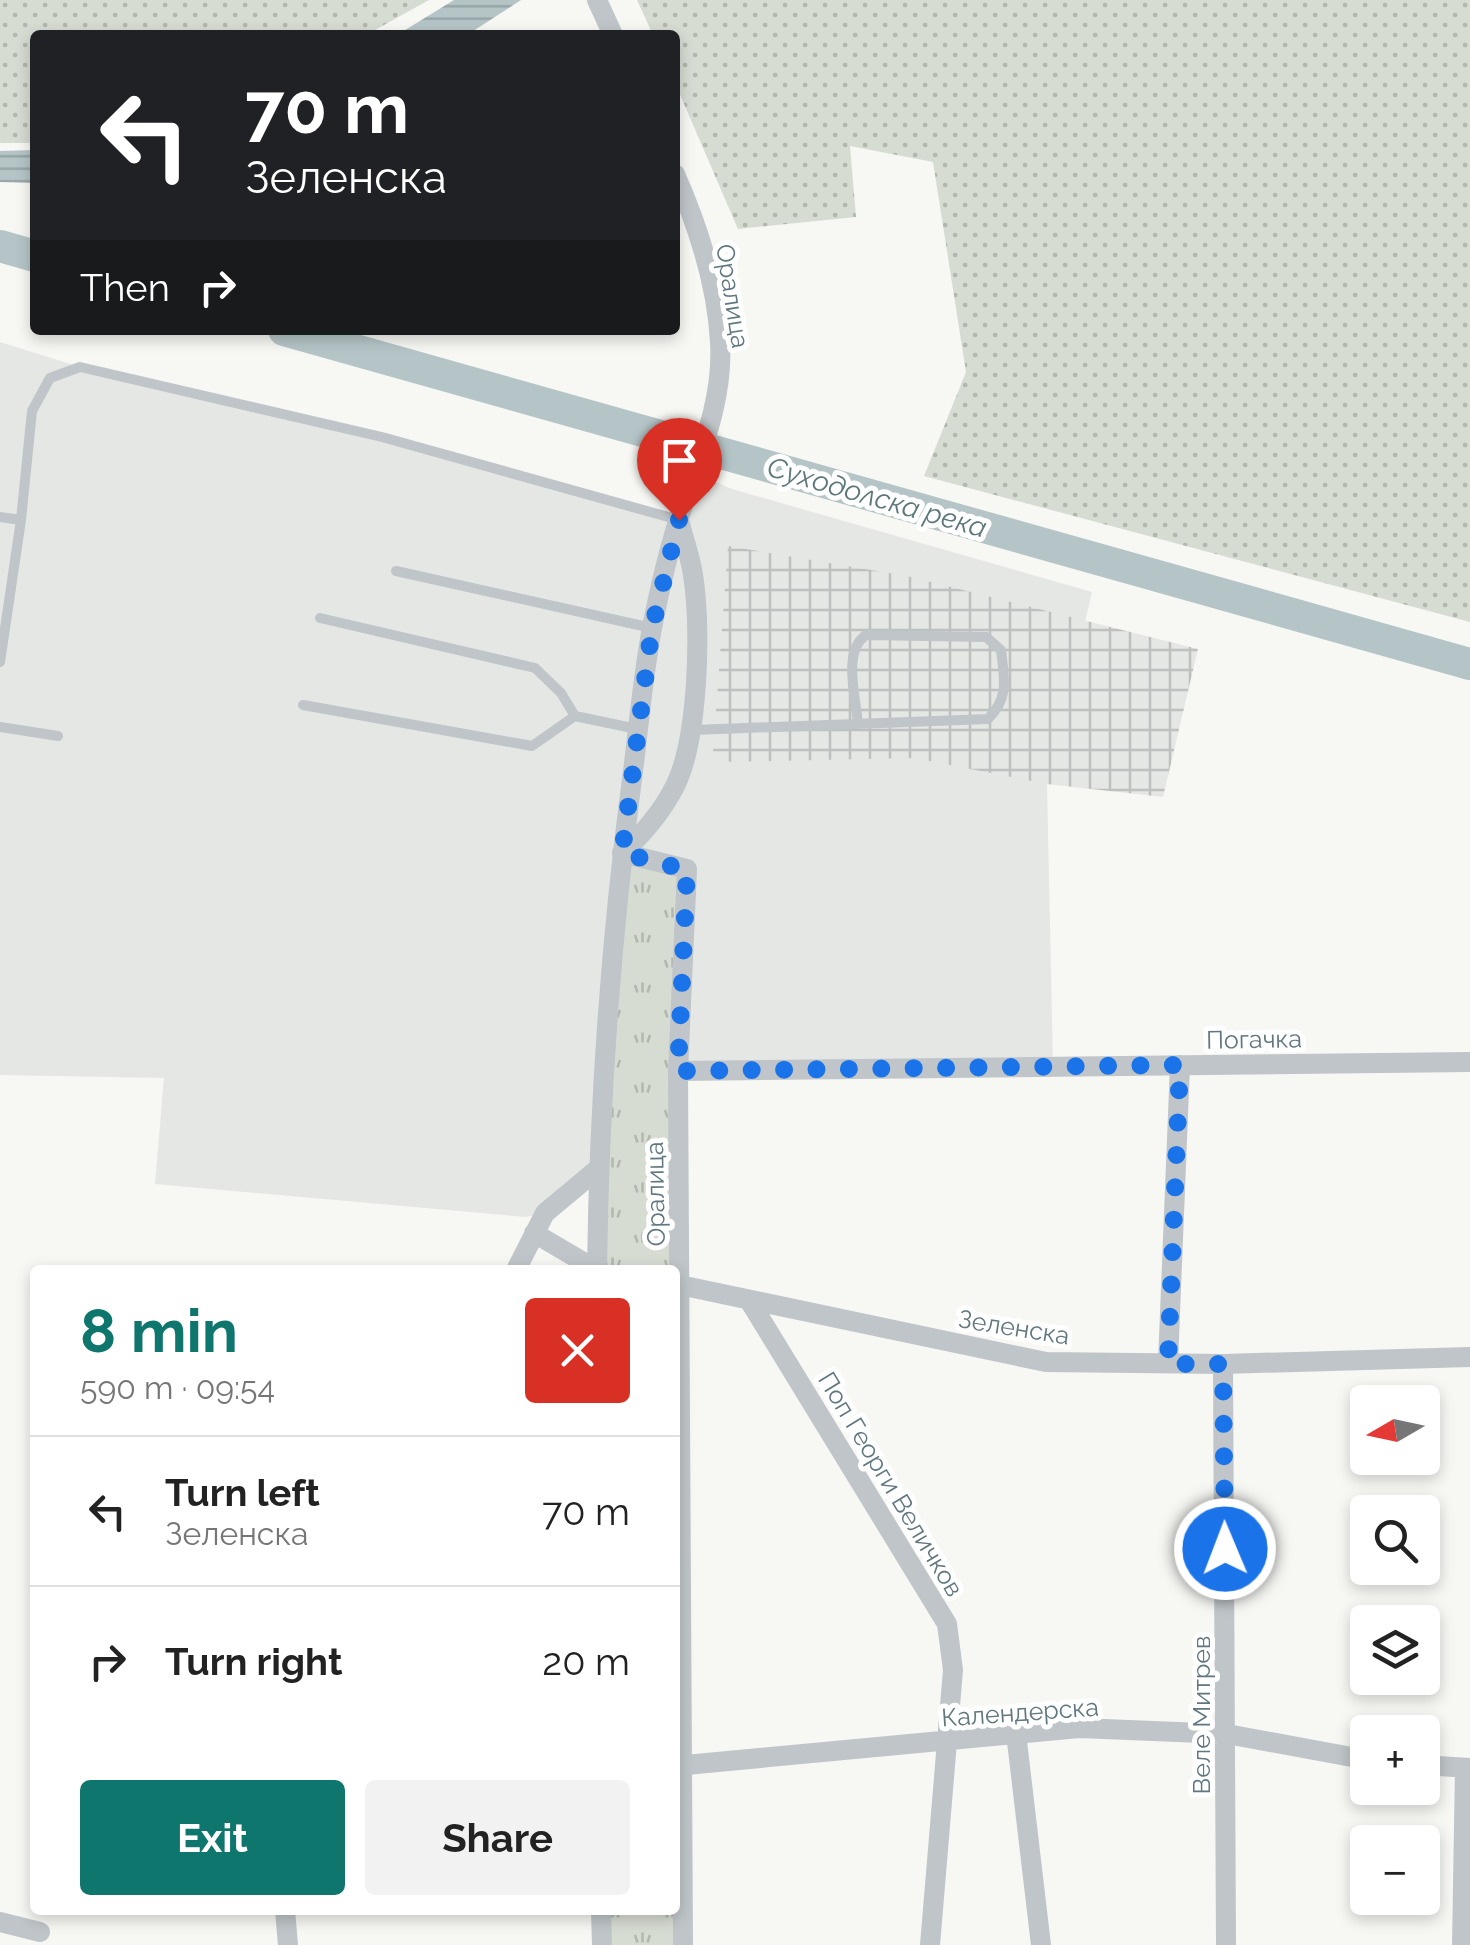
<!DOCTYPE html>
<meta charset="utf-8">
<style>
:root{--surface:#fff;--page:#f2f2f2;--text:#222;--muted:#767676;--line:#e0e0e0;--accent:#0f766e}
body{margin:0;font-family:Raleway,sans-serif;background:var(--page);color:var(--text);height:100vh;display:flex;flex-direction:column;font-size:38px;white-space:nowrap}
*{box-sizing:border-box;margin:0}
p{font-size:32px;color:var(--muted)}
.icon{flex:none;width:55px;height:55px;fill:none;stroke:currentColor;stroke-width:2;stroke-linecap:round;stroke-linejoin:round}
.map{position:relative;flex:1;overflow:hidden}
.drawer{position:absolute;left:30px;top:1265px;width:650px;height:650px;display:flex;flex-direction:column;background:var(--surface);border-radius:10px;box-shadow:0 5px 15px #0003}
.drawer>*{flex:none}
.hud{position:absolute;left:30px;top:30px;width:650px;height:305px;border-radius:10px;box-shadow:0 5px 15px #0003;background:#202124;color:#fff;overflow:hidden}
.needle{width:65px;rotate:261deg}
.tools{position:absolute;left:1350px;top:1385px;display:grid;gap:20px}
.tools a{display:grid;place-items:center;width:90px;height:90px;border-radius:10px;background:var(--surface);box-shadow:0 5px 15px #0003;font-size:50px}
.pin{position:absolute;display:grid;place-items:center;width:85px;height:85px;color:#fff;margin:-102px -42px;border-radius:50% 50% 50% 0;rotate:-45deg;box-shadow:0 0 10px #0007}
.pin .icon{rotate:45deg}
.me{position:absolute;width:110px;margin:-55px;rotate:359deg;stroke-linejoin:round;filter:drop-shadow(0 0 8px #0008)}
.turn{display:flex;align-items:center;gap:35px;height:210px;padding:0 50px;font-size:45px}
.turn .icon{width:130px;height:130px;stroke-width:2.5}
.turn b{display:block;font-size:70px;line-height:85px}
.then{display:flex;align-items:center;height:95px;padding:0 50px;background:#0003;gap:20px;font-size:38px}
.round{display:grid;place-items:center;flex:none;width:105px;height:105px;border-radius:10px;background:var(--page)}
.summary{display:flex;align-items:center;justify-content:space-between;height:170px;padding:0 50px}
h1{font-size:60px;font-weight:700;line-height:75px;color:var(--accent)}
.primary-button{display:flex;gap:20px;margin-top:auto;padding:20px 50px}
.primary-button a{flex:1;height:115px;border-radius:10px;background:var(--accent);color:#fff;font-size:40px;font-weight:700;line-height:115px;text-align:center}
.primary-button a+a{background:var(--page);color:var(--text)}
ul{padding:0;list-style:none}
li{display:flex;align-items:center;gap:30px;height:150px;padding:0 50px;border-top:2px solid var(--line)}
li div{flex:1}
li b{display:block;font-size:38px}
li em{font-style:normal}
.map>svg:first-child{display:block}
.built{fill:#e5e7e5}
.industrial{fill:url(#industrial-grid)}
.grass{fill:url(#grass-dots)}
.park{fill:url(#park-tufts)}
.water{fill:url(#water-rules)}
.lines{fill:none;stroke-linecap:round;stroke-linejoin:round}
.river{stroke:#b5c5c7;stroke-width:32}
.lane{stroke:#bfc5c8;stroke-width:10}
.street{stroke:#bfc5c8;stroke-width:20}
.route{stroke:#1a73e8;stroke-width:18;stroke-dasharray:0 32.4}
.labels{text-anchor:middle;stroke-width:10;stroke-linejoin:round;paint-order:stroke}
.street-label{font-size:25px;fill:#617780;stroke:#fff}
.water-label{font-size:28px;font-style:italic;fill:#5c777b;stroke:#fff}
</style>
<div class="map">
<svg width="1470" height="1945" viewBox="0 0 1470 1945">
<defs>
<pattern id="industrial-grid" width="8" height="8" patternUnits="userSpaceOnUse" patternTransform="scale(2.5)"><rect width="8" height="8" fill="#e5e7e5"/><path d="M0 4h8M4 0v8" fill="none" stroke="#bdc0bf"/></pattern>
<pattern id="grass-dots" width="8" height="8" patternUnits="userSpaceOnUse" patternTransform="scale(2.5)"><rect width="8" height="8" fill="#d7dcd3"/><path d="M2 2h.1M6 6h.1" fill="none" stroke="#b2b7b0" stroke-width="1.8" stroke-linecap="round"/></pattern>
<pattern id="park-tufts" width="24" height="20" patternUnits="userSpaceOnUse" patternTransform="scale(2.5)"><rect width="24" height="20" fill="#d7dcd3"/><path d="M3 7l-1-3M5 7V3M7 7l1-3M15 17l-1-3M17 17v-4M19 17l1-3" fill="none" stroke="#b2b7b0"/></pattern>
<pattern id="water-rules" width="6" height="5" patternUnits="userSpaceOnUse" patternTransform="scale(2.5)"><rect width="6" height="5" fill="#b5c5c7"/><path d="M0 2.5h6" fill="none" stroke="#97a5a7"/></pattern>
</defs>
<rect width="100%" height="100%" fill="#f7f7f4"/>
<path class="built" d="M0,342L80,367L382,437L678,519L695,473L732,489L1092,592L1047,784L1053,1067L678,1071L599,1168L545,1213L526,1217L155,1184L164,1078L0,1075Z"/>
<path class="industrial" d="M728,546L907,576L1198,649L1163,797L1047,784L914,758L720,762L721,753H713Z"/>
<path class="grass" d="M0,0H429L366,35H35V143H0Z
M637,0H1470V622L924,476L966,372L933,162L850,146L856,217L738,229L675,83V35H653Z"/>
<path class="park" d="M622,853L687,869L683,1945H602L601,1910H675V1270H598Z"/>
<path class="water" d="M454,0H521L467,35H397Z
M35,150V183L0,182V151Z"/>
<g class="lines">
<path class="river" d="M0,246L35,256
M284,330L1470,664"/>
<path class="lane" d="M0,517L21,520
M396,571L652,628
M320,618L535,668L561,693L575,716L637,729
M0,662L21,520L32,411L50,378L80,367L382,437L679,520
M303,705L532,746L575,716
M0,727L58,736
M693,730L988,719C1010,697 1004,678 1001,650L986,637L866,635C842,651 856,698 858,724"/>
<path class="street" d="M597,0L613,35
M622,853L687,869L678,1071L683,1945
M622,853C643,834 661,813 674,788C699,741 702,621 692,569C689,554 684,539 680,524
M678,1071L1470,1062
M534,1233L597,1270
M516,1270L545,1213L599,1168
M597,1270C599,1103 611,936 633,771C639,724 643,675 652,628C659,592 668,553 679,518C697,460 724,404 720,342C717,285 698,226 675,174
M675,1284L1046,1362L1223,1364L1470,1357
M749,1300L947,1624L953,1670L930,1945
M1168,1363L1180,1065
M1223,1364L1226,1945
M1016,1733L1041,1945
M1422,1765L1470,1768
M675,1766L1079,1728L1227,1734L1368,1760
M285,1910L288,1945
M601,1910L602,1945
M0,1922L40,1932
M1462,1945L1465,1768"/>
</g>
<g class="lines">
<path class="route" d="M679,520L652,628L622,853L687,870L678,1071L1180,1065L1168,1364H1223L1225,1549"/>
</g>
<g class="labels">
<g class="street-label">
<text transform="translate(733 296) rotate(81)" y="9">Оралица</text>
<text transform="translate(1254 1039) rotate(-1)" y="9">Погачка</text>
<text transform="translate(655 1194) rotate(-91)" y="9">Оралица</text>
<text transform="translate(1014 1327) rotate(9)" y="9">Зеленска</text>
<text transform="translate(891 1484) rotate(59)" y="9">Поп Георги Величков</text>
<text transform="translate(1020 1712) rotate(-4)" y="9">Календерска</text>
<text transform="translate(1201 1715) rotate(-90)" y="9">Веле Митрев</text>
</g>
<g class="water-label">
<text transform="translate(877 497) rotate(16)" y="10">Суходолска река</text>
</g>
</g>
</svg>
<div class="tools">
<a><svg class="needle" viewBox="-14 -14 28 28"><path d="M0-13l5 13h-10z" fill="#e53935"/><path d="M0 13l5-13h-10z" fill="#767676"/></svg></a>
<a><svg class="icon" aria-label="search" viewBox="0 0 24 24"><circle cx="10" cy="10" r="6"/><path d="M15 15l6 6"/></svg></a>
<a><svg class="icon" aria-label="layers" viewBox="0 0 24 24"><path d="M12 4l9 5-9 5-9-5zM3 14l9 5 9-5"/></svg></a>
<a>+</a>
<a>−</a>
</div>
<div class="pin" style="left:679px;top:520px;background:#d93025"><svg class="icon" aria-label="arrive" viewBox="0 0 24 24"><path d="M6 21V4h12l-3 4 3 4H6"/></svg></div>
<svg class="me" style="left:1225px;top:1549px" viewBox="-20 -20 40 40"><circle r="17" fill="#1a73e8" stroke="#fff" stroke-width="3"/><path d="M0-11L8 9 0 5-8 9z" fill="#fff"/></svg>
<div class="hud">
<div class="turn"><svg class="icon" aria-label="left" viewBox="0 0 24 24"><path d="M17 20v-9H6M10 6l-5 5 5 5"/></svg><div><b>70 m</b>Зеленска</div></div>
<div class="then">Then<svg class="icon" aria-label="right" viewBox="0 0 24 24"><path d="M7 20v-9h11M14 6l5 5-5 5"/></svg></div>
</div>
<section class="drawer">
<div class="summary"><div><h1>8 min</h1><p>590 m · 09:54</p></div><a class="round" style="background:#d93025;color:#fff"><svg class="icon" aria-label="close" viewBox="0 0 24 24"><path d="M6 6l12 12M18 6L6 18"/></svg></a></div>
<ul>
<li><svg class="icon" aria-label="left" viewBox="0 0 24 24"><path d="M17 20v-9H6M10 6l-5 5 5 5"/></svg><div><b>Turn left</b><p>Зеленска</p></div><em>70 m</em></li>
<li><svg class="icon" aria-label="right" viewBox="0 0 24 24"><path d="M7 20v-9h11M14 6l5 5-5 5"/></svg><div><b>Turn right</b></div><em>20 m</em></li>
</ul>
<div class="primary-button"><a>Exit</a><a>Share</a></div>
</section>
</div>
